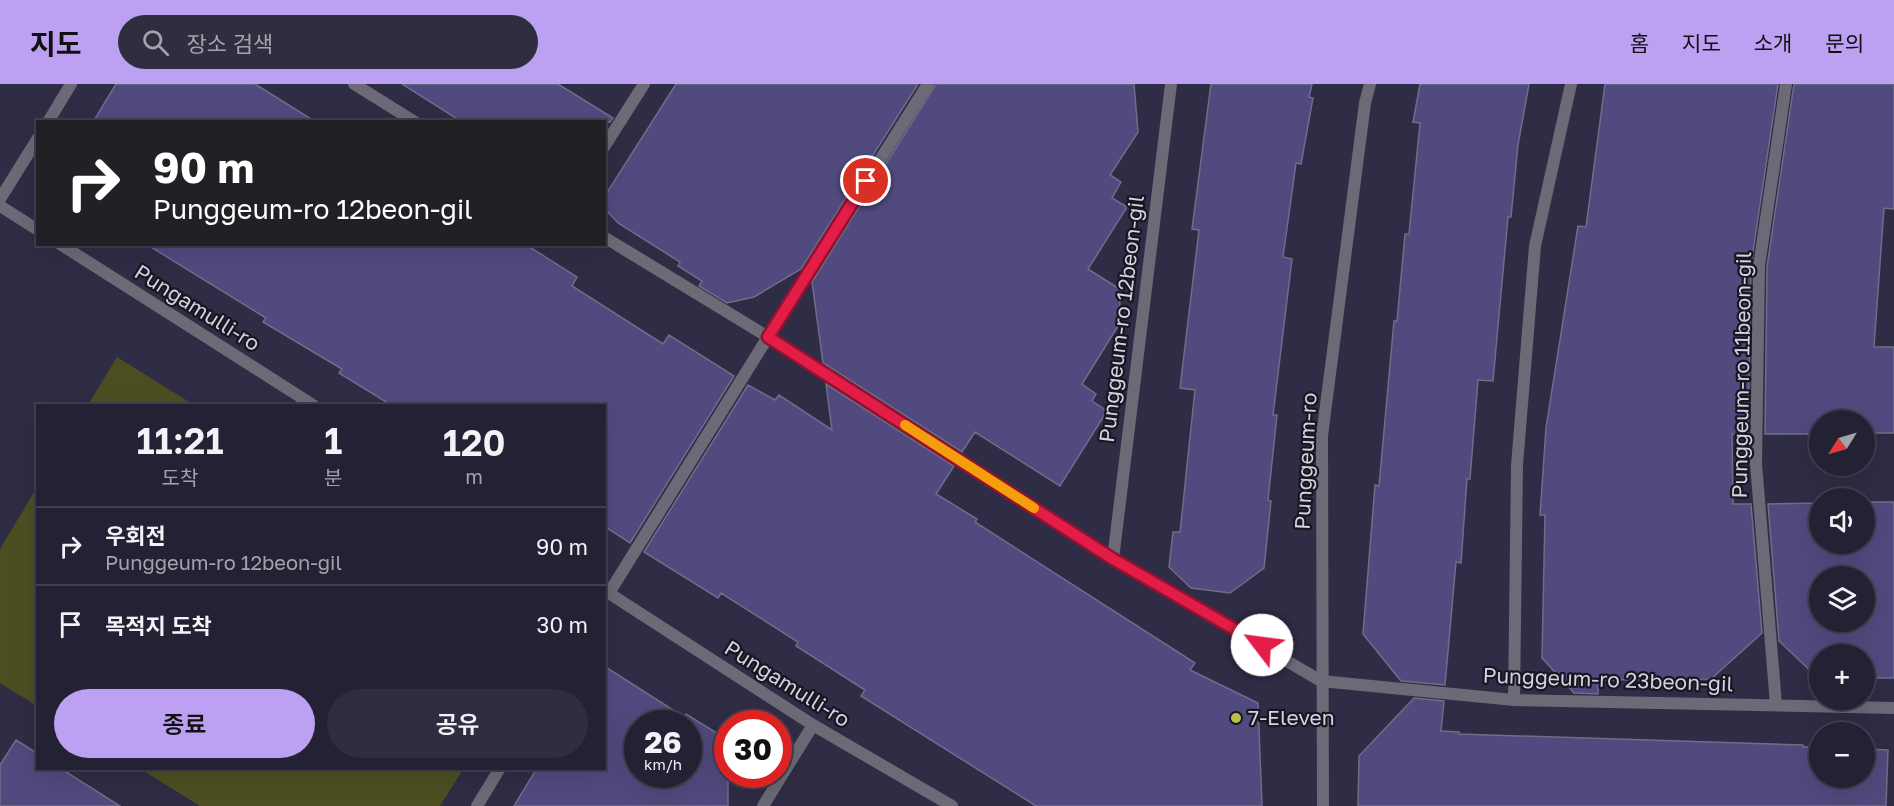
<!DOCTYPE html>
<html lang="ko">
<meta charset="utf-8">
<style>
:root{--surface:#232134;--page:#2f2e40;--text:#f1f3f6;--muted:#a3a3ac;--line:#403e4f;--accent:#bca0f2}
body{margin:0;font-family:"Golos Text","Noto Sans KR",sans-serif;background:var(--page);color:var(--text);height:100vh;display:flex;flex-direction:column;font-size:22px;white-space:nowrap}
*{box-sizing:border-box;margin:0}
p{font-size:20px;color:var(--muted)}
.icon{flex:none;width:33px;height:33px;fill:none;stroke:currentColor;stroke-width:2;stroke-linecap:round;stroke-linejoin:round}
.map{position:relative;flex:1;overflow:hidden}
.details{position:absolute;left:36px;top:320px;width:570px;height:366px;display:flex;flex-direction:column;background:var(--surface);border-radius:0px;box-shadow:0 6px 24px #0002,0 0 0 2px var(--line)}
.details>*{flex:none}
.top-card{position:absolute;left:36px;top:36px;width:570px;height:126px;border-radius:0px;box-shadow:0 6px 24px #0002,0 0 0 2px var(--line);background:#202124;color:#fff;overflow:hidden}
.needle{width:39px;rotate:233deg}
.tools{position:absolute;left:1809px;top:326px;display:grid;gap:12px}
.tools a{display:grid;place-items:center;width:66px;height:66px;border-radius:50%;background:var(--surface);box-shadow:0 6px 24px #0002,0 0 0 2px var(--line);font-size:30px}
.speed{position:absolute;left:624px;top:626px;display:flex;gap:12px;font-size:30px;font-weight:700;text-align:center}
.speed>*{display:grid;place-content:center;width:78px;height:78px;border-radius:50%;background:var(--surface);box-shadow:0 6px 24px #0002,0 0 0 2px var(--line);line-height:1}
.speed small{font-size:15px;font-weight:400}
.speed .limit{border:9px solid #d22;background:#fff;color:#111}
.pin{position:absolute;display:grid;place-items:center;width:51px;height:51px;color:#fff;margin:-26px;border:3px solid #fff;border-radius:50%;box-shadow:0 2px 6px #0007}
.me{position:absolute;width:66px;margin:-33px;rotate:300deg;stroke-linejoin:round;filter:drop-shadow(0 0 4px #0008)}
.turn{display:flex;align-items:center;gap:21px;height:126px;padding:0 18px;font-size:27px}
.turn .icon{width:78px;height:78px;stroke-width:2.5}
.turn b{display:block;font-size:42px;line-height:51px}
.eta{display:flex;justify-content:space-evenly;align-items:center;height:102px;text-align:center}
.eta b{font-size:36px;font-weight:600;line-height:42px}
.action{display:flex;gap:12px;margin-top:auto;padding:12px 18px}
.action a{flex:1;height:69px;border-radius:36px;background:var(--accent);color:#111;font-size:24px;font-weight:600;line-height:69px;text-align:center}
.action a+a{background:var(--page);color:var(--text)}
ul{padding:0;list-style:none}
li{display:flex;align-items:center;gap:18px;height:78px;padding:0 18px;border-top:2px solid var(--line)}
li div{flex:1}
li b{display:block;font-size:22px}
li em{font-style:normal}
header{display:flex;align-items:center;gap:36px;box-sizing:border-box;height:84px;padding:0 30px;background:var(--accent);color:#111}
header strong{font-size:28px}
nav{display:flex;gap:33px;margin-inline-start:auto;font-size:21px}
.search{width:420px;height:54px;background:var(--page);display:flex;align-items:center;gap:15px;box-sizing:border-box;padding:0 21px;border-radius:33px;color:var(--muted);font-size:22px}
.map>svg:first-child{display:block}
.green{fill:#4c4e22}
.building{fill:#514a7e;stroke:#6f6d89;stroke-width:1.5;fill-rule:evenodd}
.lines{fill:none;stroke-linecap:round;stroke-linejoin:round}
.pedestrian{stroke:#6b6a76;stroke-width:12}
.minor{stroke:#6b6a76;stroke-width:12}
.route-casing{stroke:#92132f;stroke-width:15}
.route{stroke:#e11d48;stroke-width:10}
.slow{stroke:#f59e0b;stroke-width:10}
.poi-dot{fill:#bac045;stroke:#171621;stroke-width:2}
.labels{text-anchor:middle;stroke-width:4.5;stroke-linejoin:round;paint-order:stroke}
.street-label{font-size:21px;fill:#d3d2e1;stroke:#171621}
.poi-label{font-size:21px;fill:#d3d2e1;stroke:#171621;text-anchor:start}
</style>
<header>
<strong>지도</strong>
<div class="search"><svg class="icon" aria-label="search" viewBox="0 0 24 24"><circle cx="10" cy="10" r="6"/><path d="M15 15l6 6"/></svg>장소 검색</div>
<nav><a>홈</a><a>지도</a><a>소개</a><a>문의</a></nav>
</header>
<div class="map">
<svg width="1894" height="722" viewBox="0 0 1894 722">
<rect width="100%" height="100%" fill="#2f2c45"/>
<path class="green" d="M117,273L194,321H88Z
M37,403L38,622H37L0,599V465Z
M139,684H464L440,722H200Z"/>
<path class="building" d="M116,0H255L316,38H93Z
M402,0H558L613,34L610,38H462Z
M676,0H918L801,185L754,213L727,219L699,202L702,197L678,182L680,178L618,139L605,125L608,107Z
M936,0H1134L1138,48L1110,91L1121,98L1112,114L1127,123L1088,185L1121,206L1118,242L1082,300L1096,310L1092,317L1107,327L1060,402L975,348L962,368L823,279L812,198Z
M1211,0H1312L1309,13L1313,14L1301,80L1296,79L1283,173L1292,175L1273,331H1277L1268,416L1271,417L1264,484L1230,509L1191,504L1169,483L1173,448H1180L1195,306L1180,304L1199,146L1192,145Z
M1420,0H1529L1518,61L1511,133H1508L1493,297L1478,296L1470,395H1467L1461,479L1456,478L1445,601L1401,597L1363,550L1375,401L1379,402L1394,237H1397L1405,150H1409L1420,39L1413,38Z
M1605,0H1778L1751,181L1748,350H1732L1733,420H1751L1762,549L1711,595L1598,596V610L1574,609L1542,574L1545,431H1540L1546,344L1578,142L1586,143Z
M1794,0H1894V125L1884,124L1874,263H1894V349H1864V336H1820V350H1765L1767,183Z
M146,160H525L577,193L572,202L663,260L669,251L734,292L630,459L604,442V321H391L339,289L342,285L263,238L266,234Z
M826,300L954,382L936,410L977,435L975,438L1195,579L1190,586L1258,619L1262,722H1036L861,612L865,606L796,562L798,558L721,509L718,514L644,468L748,301L775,316L779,311L832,346Z
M1864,418H1894V594H1864V570H1820L1819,595L1779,557L1768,420L1820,419V459H1864ZM1820,492H1864V537H1820Z
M604,582L684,633L686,630L728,656V722H514L537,684H604ZM638,639H688V690H638Z
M1414,614L1444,617L1441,647L1459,648V650L1803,661V663H1820V693H1864V665L1888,666L1886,722H1358L1359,672Z
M16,656L38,670V684H60L120,722H0V681Z"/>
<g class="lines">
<path class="pedestrian" d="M609,509L768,253"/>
<path class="minor" d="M354,0L415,38
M48,38L71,0
M604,63L644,0
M0,115L38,54
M0,122L38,146
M604,153L768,253L1113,475L1321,597L1514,616L1894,624
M60,160L313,321
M768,253L928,0
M1113,475L1171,0
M604,506L813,641L952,722
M1514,616L1517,381L1535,162L1571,0
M1776,620L1756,380L1759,182L1786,0
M477,722L500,684
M763,722L813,641
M1323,722L1322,352L1365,19L1370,0"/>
</g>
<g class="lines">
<g class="route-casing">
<path id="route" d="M866,97L768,253L1113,475L1262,561"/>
</g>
<use href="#route" class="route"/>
<path class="slow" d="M905,341L1034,424"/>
</g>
<circle class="poi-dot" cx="1236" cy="634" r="6"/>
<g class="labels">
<g class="street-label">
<text transform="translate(197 224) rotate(32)" y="7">Pungamulli-ro</text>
<text transform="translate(1122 235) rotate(-83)" y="7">Punggeum-ro 12beon-gil</text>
<text transform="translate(1742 291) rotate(-89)" y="7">Punggeum-ro 11beon-gil</text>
<text transform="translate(1306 377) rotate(-87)" y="7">Punggeum-ro</text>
<text transform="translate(1608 596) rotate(2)" y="7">Punggeum-ro 23beon-gil</text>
<text transform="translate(787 600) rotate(32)" y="7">Pungamulli-ro</text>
</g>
<g class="poi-label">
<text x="1248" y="641">7-Eleven</text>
</g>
</g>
</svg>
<div class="tools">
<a><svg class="needle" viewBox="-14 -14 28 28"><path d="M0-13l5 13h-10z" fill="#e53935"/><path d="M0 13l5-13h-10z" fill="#a3a3ac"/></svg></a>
<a><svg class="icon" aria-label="sound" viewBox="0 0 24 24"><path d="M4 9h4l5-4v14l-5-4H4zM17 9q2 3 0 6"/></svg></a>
<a><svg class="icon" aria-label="layers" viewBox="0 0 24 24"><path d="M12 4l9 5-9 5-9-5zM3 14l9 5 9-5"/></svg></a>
<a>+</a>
<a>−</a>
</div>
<div class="speed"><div>26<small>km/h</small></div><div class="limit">30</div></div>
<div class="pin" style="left:866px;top:97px;background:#d93025"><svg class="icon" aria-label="arrive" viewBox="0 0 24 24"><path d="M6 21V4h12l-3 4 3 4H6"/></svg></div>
<svg class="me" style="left:1262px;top:561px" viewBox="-20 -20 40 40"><circle r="19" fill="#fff"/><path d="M0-13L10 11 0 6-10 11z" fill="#e11d48"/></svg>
<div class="top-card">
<div class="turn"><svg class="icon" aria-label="right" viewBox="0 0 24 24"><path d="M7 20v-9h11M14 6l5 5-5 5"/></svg><div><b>90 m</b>Punggeum-ro 12beon-gil</div></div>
</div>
<section class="details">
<div class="eta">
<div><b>11:21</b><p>도착</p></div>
<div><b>1</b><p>분</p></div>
<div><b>120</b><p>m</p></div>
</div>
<ul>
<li><svg class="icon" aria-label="right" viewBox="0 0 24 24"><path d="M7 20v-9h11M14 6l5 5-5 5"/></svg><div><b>우회전</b><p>Punggeum-ro 12beon-gil</p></div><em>90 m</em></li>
<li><svg class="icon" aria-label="arrive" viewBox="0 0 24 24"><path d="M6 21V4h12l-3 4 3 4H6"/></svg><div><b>목적지 도착</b></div><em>30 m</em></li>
</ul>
<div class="action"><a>종료</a><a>공유</a></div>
</section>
</div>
